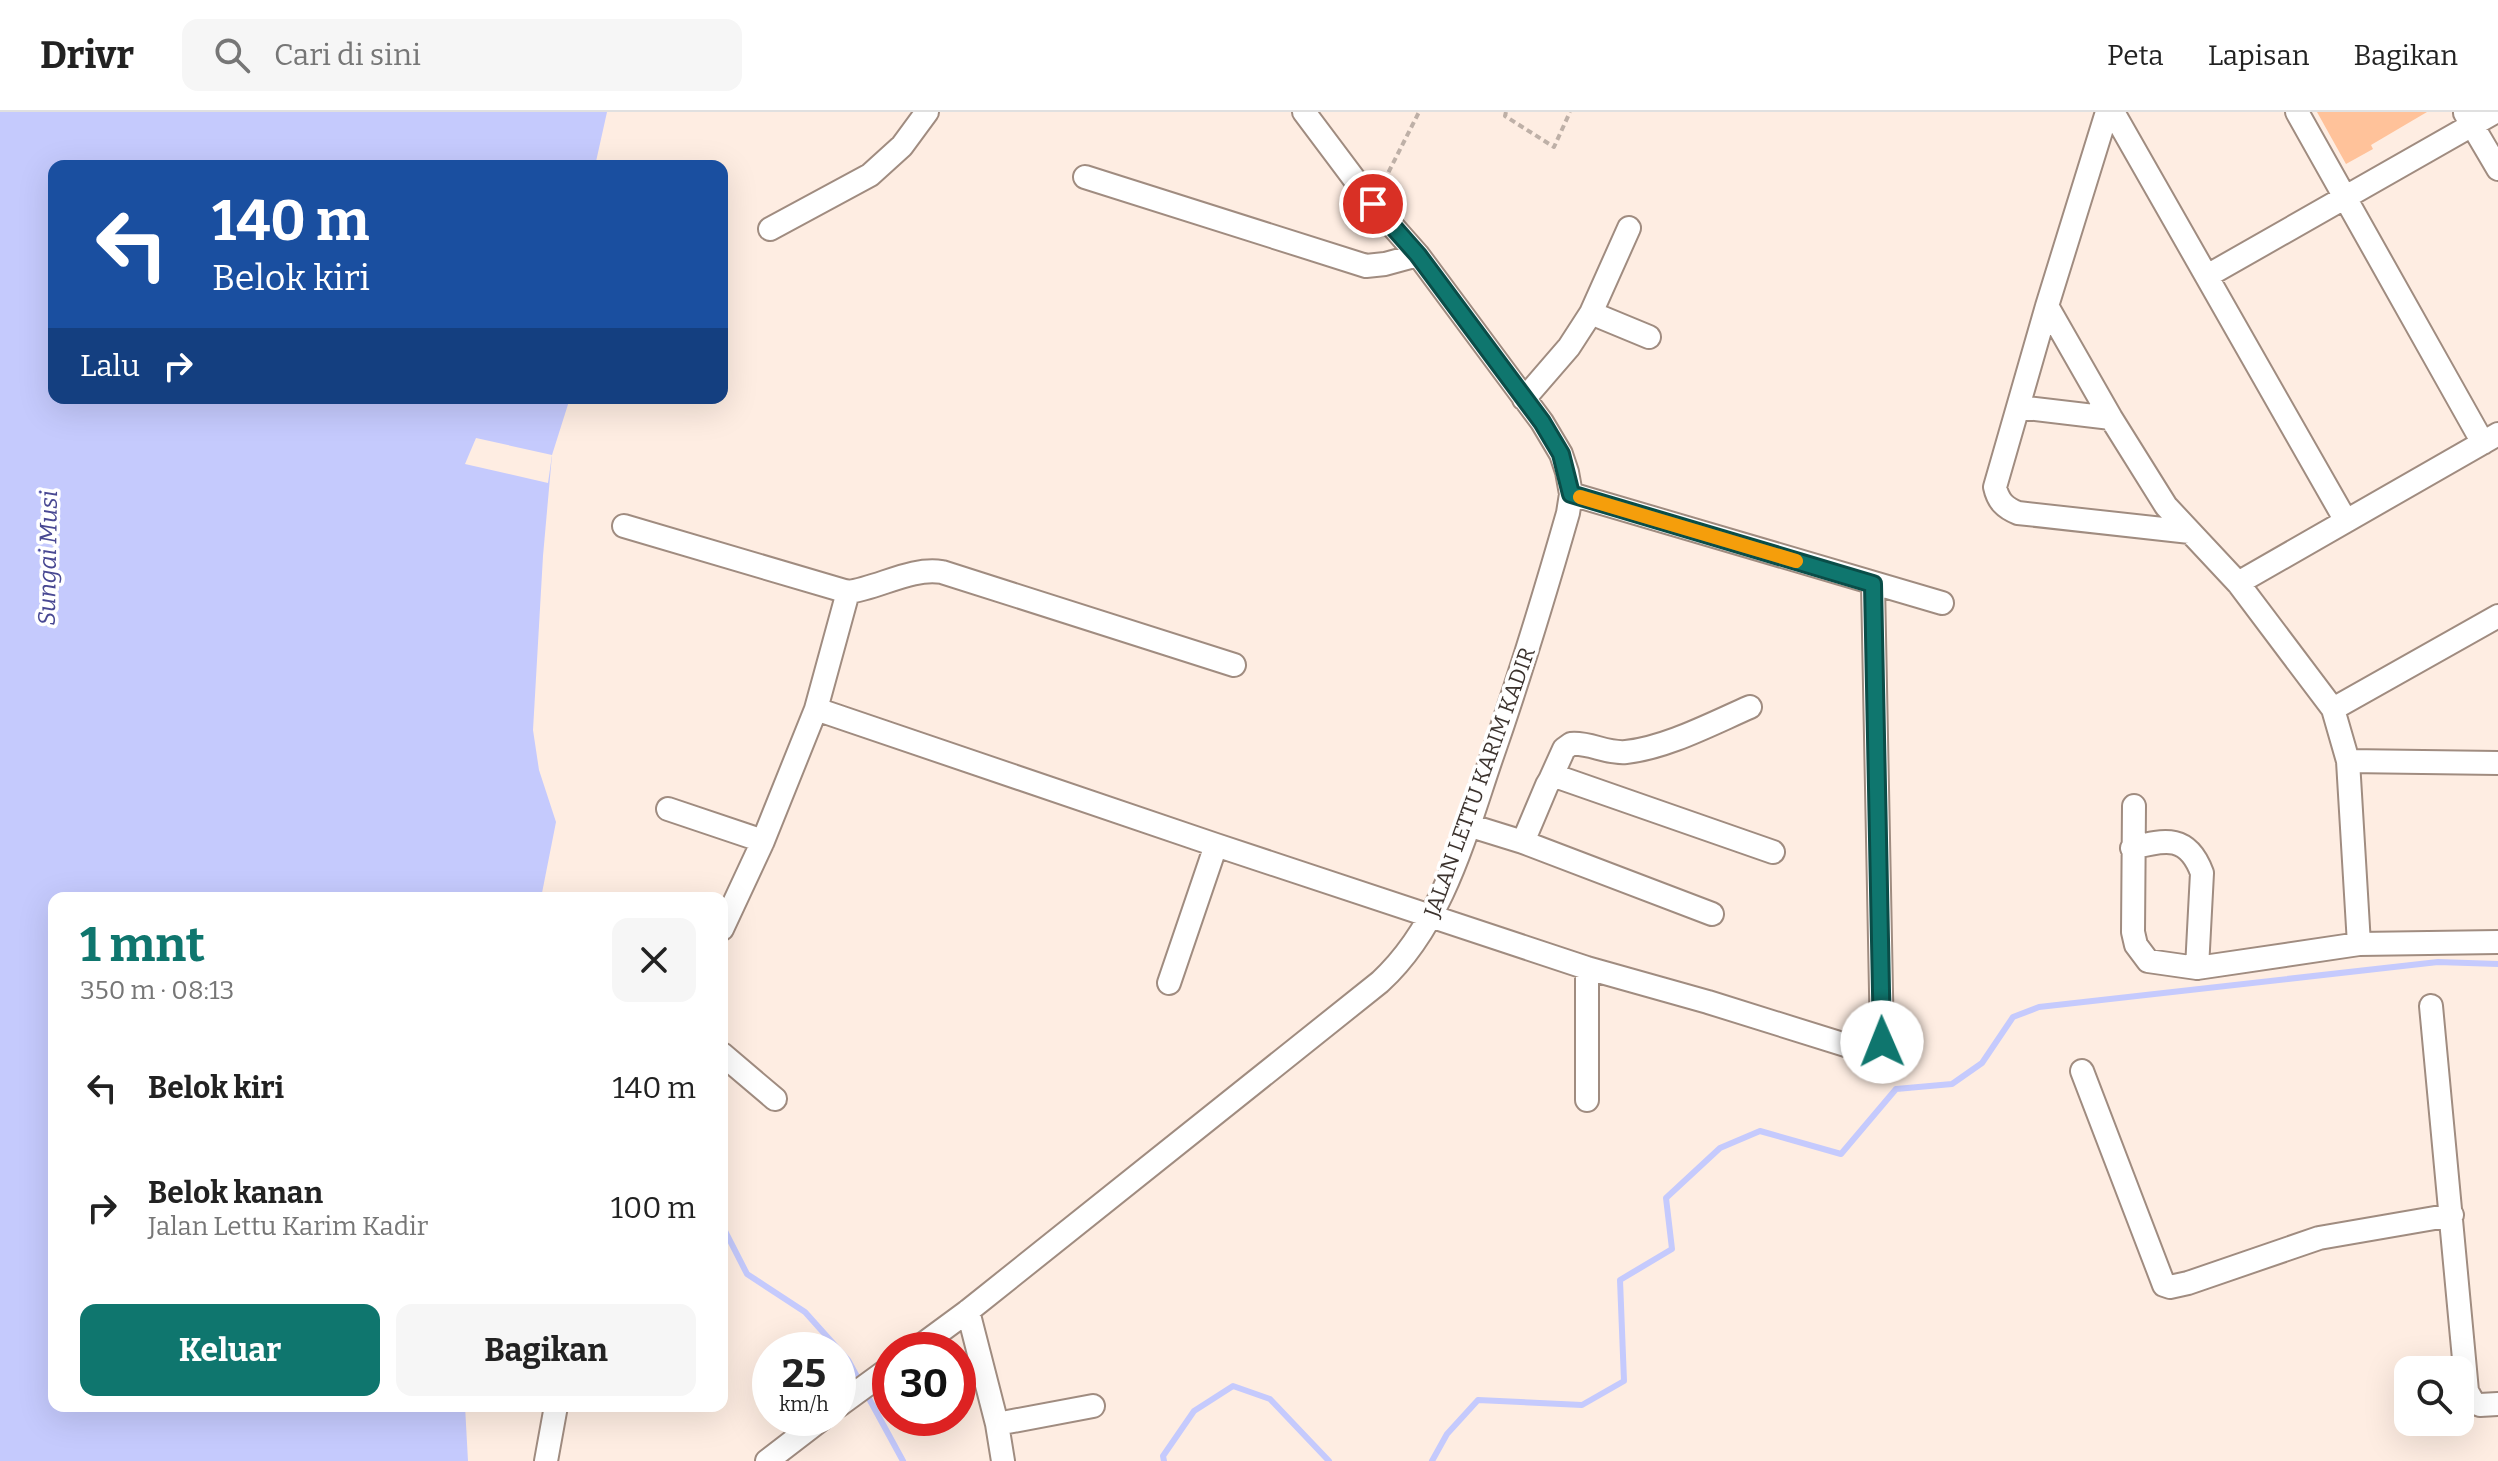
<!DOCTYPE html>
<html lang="id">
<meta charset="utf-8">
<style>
:root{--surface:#fff;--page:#f6f6f6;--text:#222;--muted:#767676;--line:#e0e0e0;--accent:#0f766e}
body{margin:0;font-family:Bitter,serif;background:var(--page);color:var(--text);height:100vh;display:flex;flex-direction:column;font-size:30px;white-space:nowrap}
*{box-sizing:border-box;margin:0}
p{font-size:26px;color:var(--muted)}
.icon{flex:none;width:44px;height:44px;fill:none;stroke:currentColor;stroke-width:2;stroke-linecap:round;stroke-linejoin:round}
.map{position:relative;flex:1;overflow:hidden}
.panel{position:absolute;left:48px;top:780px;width:680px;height:520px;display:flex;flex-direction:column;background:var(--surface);border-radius:16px;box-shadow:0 8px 32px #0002}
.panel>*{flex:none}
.top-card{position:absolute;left:48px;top:48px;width:680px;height:244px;border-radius:16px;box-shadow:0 8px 32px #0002;background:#1a4fa0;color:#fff;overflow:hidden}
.controls{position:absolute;left:2394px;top:1244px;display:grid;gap:16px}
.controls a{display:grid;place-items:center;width:80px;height:80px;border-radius:16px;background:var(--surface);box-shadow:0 8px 32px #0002;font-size:40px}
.speed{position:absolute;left:752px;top:1220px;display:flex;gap:16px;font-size:40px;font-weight:700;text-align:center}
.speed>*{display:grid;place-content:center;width:104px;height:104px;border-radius:50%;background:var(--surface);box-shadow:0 8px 32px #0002;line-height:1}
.speed small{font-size:20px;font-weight:400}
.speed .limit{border:12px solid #d22;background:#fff;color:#111}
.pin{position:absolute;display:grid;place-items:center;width:68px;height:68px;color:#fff;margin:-34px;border:4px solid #fff;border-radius:50%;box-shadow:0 2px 8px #0007}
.me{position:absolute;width:88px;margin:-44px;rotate:359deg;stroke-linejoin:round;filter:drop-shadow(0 0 6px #0008)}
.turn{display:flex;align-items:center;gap:28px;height:168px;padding:0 32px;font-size:36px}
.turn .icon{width:104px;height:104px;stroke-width:2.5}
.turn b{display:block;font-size:56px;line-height:68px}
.then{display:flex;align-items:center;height:76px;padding:0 32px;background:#0003;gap:16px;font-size:30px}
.round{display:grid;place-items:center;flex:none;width:84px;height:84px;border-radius:16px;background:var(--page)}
.summary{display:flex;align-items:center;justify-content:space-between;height:136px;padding:0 32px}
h1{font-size:48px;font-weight:700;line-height:60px;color:var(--accent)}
.primary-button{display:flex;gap:16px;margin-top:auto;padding:16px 32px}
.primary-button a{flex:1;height:92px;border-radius:16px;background:var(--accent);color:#fff;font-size:32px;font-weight:700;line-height:92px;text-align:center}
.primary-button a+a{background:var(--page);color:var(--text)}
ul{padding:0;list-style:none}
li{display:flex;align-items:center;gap:24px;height:120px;padding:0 32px}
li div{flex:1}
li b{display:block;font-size:30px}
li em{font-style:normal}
header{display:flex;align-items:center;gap:48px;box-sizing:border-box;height:112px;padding:0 40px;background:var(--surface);border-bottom:2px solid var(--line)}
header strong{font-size:38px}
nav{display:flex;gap:44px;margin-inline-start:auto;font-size:28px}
.search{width:560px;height:72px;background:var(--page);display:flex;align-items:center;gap:20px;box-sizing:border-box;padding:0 28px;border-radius:16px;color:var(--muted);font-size:30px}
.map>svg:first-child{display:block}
.water{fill:#c5cafd}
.pier{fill:#feede2}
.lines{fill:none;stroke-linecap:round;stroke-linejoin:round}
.stream{stroke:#c5cafd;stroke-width:6}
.building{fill:#ffc29a}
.minor-casing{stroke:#a08c80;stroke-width:26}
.path{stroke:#beb0a7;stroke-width:4;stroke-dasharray:6 4;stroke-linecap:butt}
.minor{stroke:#fff;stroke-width:22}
.route-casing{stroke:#0a4d48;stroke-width:20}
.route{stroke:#0f766e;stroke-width:14}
.slow{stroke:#f59e0b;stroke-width:14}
.labels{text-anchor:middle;stroke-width:7;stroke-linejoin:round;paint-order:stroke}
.street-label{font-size:22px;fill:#3c332e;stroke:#fff}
.water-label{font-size:24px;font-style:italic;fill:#484892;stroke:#fff}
</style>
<header>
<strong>Drivr</strong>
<div class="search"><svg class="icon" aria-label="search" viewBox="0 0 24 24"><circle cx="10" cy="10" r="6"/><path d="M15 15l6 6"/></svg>Cari di sini</div>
<nav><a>Peta</a><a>Lapisan</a><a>Bagikan</a></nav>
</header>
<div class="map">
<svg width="2498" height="1349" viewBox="0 0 2498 1349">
<rect width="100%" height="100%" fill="#feede2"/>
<path class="water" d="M0,0H607L595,54H54V286H570L552,343L543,444L533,618L539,658L556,710L541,786H54V1294H465L468,1349H0Z"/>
<path class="pier" d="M476,326L552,343L548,371L465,352Z"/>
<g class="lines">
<path class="stream" d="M722,1113L747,1162L805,1200L848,1248L903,1349
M1164,1349L1163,1344L1194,1299L1233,1274L1270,1287L1329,1349
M1432,1349L1447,1322L1478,1288L1582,1293L1624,1269L1620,1168L1672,1137L1666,1086L1720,1036L1760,1019L1841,1042L1896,977L1952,972L1982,951L2013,905L2039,895L2438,850L2498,852"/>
</g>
<path class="building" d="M2317,0H2427L2371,33L2373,37L2346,52Z"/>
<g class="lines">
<g class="minor-casing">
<path id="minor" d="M2107,0L2047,194L1995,375C1998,389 2005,396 2018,401L2190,420
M2113,0L2346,409
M2297,0L2483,331
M2465,1L2498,57
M1085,65L1366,154L1385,152L1418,143
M770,117L870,63L902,34L927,0
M2207,164L2495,0
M2047,194L2111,306L2166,394L2238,471L2333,597L2348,649L2498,651
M1591,201L1649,225
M1524,287L1569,235L1591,201L1629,116
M2018,295L2111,306
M1571,382L1942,491
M624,414L848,480L816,597
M2238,471L2498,322
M848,480C879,476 911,455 942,460L1234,553
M2333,597L2498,504
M2348,649L2359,832
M1550,668L1564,637L1571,632C1589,630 1607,642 1626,640C1666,636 1713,611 1750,595
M2134,694L2133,820L2136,833L2148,849L2197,856L2359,832L2498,830
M668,697L763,729
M1468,713L1523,730L1712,802
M1523,730L1547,673L1550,668L1558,665L1773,740
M2132,736C2166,727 2188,723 2202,761L2197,856
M722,817L763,729L816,597L1216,733L1587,856L1708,890L1868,940L1876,937L1882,930L1873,472
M1169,871L1216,733
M2431,894L2467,1279L2473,1290L2480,1293L2498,1292
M722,942L775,987
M2082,959L2164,1173L2170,1175L2188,1171L2319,1126L2452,1103
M1587,988V856
M968,1199L997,1312L1003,1349
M915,1238L968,1199L1380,870C1441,814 1464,727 1490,650C1519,567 1544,485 1568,401L1571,382L1567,360L1561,342L1542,310L1418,143L1373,92L1304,0
M838,1294L890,1256
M997,1312L1093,1294
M546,1349L556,1294
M767,1349L823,1306"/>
</g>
<path class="path" d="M1506,0L1505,4L1554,35L1570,0
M1384,69L1419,0"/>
<use href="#minor" class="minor"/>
</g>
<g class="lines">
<g class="route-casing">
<path id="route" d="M1373,92L1418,143L1542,310L1561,342L1571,382L1873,472L1882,930"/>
</g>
<use href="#route" class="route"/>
<path class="slow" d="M1580,385L1796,449"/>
</g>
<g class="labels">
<g class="street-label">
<text transform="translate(1479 670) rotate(-70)" y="8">JALAN LETTU KARIM KADIR</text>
</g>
<g class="water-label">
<text transform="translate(48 446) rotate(-89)" y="8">Sungai Musi</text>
</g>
</g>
</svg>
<div class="controls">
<a><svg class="icon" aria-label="search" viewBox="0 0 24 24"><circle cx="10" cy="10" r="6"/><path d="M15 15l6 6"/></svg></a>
</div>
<div class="speed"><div>25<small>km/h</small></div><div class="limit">30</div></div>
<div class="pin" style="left:1373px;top:92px;background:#d93025"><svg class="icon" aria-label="arrive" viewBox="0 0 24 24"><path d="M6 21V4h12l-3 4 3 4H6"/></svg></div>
<svg class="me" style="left:1882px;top:930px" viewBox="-20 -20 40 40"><circle r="19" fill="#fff"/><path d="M0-13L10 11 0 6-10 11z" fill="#0f766e"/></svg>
<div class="top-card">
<div class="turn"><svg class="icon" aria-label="left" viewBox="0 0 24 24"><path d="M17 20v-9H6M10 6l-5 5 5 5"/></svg><div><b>140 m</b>Belok kiri</div></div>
<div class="then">Lalu<svg class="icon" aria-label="right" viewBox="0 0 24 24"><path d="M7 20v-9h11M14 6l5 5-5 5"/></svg></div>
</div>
<section class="panel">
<div class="summary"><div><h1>1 mnt</h1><p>350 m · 08:13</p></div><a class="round"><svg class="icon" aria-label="close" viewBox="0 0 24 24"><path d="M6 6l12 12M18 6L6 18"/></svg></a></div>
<ul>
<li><svg class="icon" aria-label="left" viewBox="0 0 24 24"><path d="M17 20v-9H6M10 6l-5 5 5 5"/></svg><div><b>Belok kiri</b></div><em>140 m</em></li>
<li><svg class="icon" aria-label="right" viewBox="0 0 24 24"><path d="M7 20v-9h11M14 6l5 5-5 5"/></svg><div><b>Belok kanan</b><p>Jalan Lettu Karim Kadir</p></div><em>100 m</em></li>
</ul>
<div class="primary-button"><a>Keluar</a><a>Bagikan</a></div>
</section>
</div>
